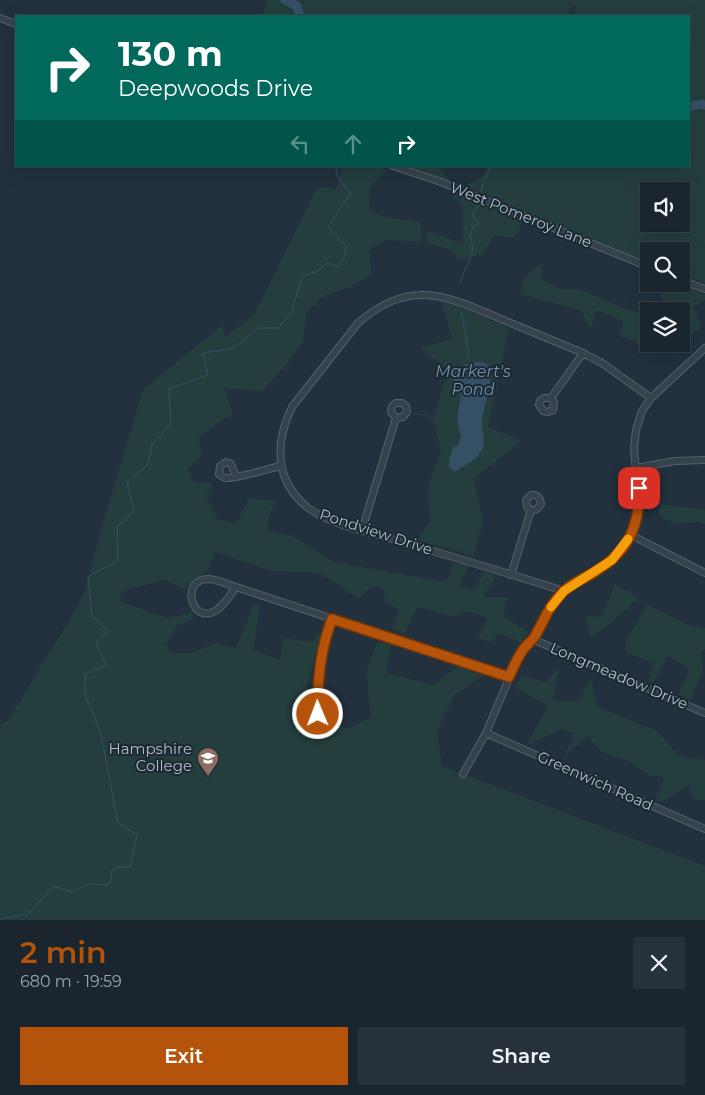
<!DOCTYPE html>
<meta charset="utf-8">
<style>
:root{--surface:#1a252e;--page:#27313a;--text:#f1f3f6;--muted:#9fa5aa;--line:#38424a;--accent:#b45309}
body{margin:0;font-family:Montserrat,sans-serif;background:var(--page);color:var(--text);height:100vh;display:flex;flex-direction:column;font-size:19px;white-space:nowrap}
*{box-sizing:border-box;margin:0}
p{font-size:16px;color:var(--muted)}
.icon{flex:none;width:28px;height:28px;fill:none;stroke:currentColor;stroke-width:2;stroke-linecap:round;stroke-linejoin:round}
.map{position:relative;height:920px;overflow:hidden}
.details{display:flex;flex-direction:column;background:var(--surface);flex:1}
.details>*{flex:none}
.hud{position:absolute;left:15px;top:15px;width:675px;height:152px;border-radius:0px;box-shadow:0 5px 20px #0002,0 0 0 1px var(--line);background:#00695c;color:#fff;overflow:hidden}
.tools{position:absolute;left:640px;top:182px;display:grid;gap:10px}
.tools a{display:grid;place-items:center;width:50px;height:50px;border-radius:0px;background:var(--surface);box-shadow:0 5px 20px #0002,0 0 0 1px var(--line);font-size:25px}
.pin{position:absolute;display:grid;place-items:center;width:42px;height:42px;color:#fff;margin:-21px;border-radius:10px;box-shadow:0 2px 8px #0006}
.me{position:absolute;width:55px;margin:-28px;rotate:359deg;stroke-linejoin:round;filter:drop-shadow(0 0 4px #0008)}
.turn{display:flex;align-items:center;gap:18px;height:105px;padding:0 20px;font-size:22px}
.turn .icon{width:65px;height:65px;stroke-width:2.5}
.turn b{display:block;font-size:35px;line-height:42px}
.lanes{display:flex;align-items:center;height:48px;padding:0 20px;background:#0003;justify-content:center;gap:25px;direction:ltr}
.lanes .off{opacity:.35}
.round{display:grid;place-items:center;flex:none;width:52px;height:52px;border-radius:0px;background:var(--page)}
.headline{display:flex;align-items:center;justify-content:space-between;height:85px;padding:0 20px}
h1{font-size:30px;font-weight:600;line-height:38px;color:var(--accent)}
.cta{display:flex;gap:10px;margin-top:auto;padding:10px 20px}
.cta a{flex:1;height:58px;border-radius:0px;background:var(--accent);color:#fff;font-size:20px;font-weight:600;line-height:58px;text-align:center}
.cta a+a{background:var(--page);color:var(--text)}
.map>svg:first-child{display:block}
.green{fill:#243e3e;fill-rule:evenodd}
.water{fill:#355065}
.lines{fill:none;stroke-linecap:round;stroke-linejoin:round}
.stream{stroke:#355065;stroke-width:1}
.river{stroke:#355065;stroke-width:9}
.street-casing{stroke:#55616b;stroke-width:8}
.street{stroke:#36434d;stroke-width:6}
.route-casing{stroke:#753606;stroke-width:12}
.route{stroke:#b45309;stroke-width:9}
.slow{stroke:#f59e0b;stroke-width:9}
.labels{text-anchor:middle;stroke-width:4;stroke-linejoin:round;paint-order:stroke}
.street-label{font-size:15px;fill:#b2bec9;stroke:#1c2832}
.poi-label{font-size:15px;fill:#b2bec9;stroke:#1c2832;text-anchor:end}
.water-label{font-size:16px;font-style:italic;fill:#7193ad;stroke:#1c2832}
</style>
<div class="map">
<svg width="705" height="920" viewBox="0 0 705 920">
<rect width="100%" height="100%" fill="#22313d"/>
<path class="green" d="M267,0H705V283L681,274V251H649V261L644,259L642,261L465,186L483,176L491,166H689V16H575L576,6L570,7L569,16H262ZM649,191H681V224H649Z
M344,166H373L386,170L369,189L370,211L385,217L420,222L422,242L386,240L369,250L372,274L348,288L323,296L306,313L303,341L288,363L262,391L224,388L233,412L198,438L203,455L188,469L194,482L213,483L206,496L217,519L236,523L249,499L276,500L267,521L270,532L290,535L333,562L446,582L454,563L469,565L459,587L474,590L484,572L496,576L483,597H508L503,616L528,632L521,642L498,633L492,643L478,638L488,618L467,611L454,617L417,607L405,633L392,629L399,609L386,604L383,588L371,586L359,599L320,573L272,571L215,552L207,571L184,589L166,580L122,591L119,601L167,618L192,613L194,618L177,626L166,644L171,653H191L216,643L236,648L254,604L260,606L253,650L281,660L283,638L312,642L321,632L307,685L309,713L348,729L370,718L367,667L378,642L391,645L386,673L434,685L459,665L483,676L455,694L437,731L442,766L705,866V920H0V725L9,719L69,621L85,590L105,516L143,390L222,325L225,337L254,315L318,186L336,189Z
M408,166H438L451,182Z
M460,193L523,222L514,238L494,236L483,254L459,260L449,249L426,243L427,230L463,244V207L452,195Z
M542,262L541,279L562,289H579L626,309L639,312L649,311V344L643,345L620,336L623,321L596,310L591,329L580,310L520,294L524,277Z
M664,284H679L705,294V300L694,307L702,328L686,338L693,349L680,344L681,311H650H657L663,304L660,292Z
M441,301L450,303L509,328L488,427L520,440L517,445L474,478L483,523L473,556L418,540L431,519L427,495L432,473L441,452L433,418L412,414V412L434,416L448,370L419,348L452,339Z
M661,504L705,510V524L698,522L675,524L658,514Z
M615,584L638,598L611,623L590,638L585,616L601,617Z
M647,604L691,626L705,628V649L701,652L703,672L690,701L678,694L690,669L667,656L654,682L649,681L654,663L626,653L625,642Z
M556,669L559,671L553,700L578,702L591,679L598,707L657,731L679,756L705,760V800L700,801L691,796L690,785L662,802L655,800L665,777L652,776L628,761L602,752L588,736L564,757L574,734L562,729L527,745L548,705L515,688L522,675L546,683Z"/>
<path class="water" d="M471,363C475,363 482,361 486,364C497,372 483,408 482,420C481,431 487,440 482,450C477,460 463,466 455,472L449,467V459L453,448L458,445L461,437L457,418L461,397L452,376L455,369Z"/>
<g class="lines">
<path class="stream" d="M481,192L490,166
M460,283C464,266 478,254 470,237L473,226L479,224L472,215L479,205L478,200
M461,310C464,326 467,341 469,358
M0,919L28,914L54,886L71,892L91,884L108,885L111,880L112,870L120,867H130L137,835L118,823L101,734L85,694V674L106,665L96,644L108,631L92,616L88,577L118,560L117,527L134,511L127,482L148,464L152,445L171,423L169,389L208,375L203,353L234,348L258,328H279L292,311L302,276L316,272L327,263L338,267L345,256L346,246L328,227L351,193C344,185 335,178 336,166"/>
<path class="river" d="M285,0L297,6L300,16
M689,106L702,104L705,105"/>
<g class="street-casing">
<path id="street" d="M0,18L16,24
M393,166L441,182L649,267
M681,280L705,289
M551,398L554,402L553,410L548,412L543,411L539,405L540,401L544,398H551L583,353
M636,468L675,461L705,460
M236,476L231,464L226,462L220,466L219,474C222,476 222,477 226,478C235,479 270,468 281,466
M362,530L396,418L403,417L407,412L406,406L402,403H396L392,406L391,412L396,418
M631,535L705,573
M511,575L531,510H536L541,504C540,498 537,494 531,495L526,500L527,507L531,510
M236,587C230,595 223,608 213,612C191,622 181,580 207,579C216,579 227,584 236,587L509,677
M564,591C507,573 450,556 392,539C366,531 328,524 307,507C274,480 275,442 292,407L358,323C410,278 445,295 501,319C528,330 556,342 583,353L602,363L651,398
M532,639L705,713
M318,714C317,681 320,650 331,619
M486,733L705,829
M463,774L486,733L518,657L536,635L546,613L564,591L612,560L622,549L631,535L637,519L639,507L634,448L636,430L642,411L651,398L705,348"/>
</g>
<use href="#street" class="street"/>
</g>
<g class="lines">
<g class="route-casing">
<path id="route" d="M318,714C317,681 320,650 332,619L509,677C513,668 517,658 523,650C526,645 532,641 535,636C545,619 549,605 564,591C573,582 586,578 596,571C629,551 640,525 639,488"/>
</g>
<use href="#route" class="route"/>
<path class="slow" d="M551,607L564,591L612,560L628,539"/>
</g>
<defs>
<g id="university-pin" transform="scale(1.125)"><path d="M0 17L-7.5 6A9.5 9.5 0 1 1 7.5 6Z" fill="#8d6e63" stroke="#1c2832"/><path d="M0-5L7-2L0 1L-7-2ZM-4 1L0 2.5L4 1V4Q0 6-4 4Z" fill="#fff"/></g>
</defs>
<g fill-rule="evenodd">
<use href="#university-pin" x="208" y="758"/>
</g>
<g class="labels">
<g class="street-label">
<text transform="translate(521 215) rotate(22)" y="5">West Pomeroy Lane</text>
<text transform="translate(376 532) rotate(18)" y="5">Pondview Drive</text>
<text transform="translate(619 676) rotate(23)" y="5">Longmeadow Drive</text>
<text transform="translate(595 781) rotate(24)" y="5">Greenwich Road</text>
</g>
<g class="poi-label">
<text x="192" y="754">Hampshire<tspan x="192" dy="17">College</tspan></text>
</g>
<g class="water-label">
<text x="473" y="377">Markert's<tspan x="473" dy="18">Pond</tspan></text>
</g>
</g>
</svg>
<div class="tools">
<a><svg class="icon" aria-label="sound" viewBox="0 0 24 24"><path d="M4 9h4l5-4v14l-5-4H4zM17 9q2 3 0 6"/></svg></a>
<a><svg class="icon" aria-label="search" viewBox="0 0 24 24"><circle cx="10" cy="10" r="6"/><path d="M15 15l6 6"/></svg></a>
<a><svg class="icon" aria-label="layers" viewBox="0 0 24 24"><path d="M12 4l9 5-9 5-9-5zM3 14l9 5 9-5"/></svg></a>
</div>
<div class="pin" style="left:639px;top:488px;background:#d93025"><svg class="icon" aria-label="arrive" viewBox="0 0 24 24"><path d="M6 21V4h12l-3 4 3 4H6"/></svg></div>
<svg class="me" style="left:318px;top:714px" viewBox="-20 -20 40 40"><circle r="17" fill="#b45309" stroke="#fff" stroke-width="3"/><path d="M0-11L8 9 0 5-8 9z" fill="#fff"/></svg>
<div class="hud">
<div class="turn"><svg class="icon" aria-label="right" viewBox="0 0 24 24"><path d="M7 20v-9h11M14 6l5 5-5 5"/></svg><div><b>130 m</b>Deepwoods Drive</div></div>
<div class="lanes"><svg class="icon off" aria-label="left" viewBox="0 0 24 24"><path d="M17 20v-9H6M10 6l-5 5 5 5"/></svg><svg class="icon off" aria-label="ahead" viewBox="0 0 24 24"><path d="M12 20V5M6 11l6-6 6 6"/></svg><svg class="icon" aria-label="right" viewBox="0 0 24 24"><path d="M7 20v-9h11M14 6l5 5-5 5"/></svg></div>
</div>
</div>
<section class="details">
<div class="headline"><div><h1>2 min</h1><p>680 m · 19:59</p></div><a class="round"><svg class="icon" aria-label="close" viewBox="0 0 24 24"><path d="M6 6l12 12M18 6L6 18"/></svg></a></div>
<div class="cta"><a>Exit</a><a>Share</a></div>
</section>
